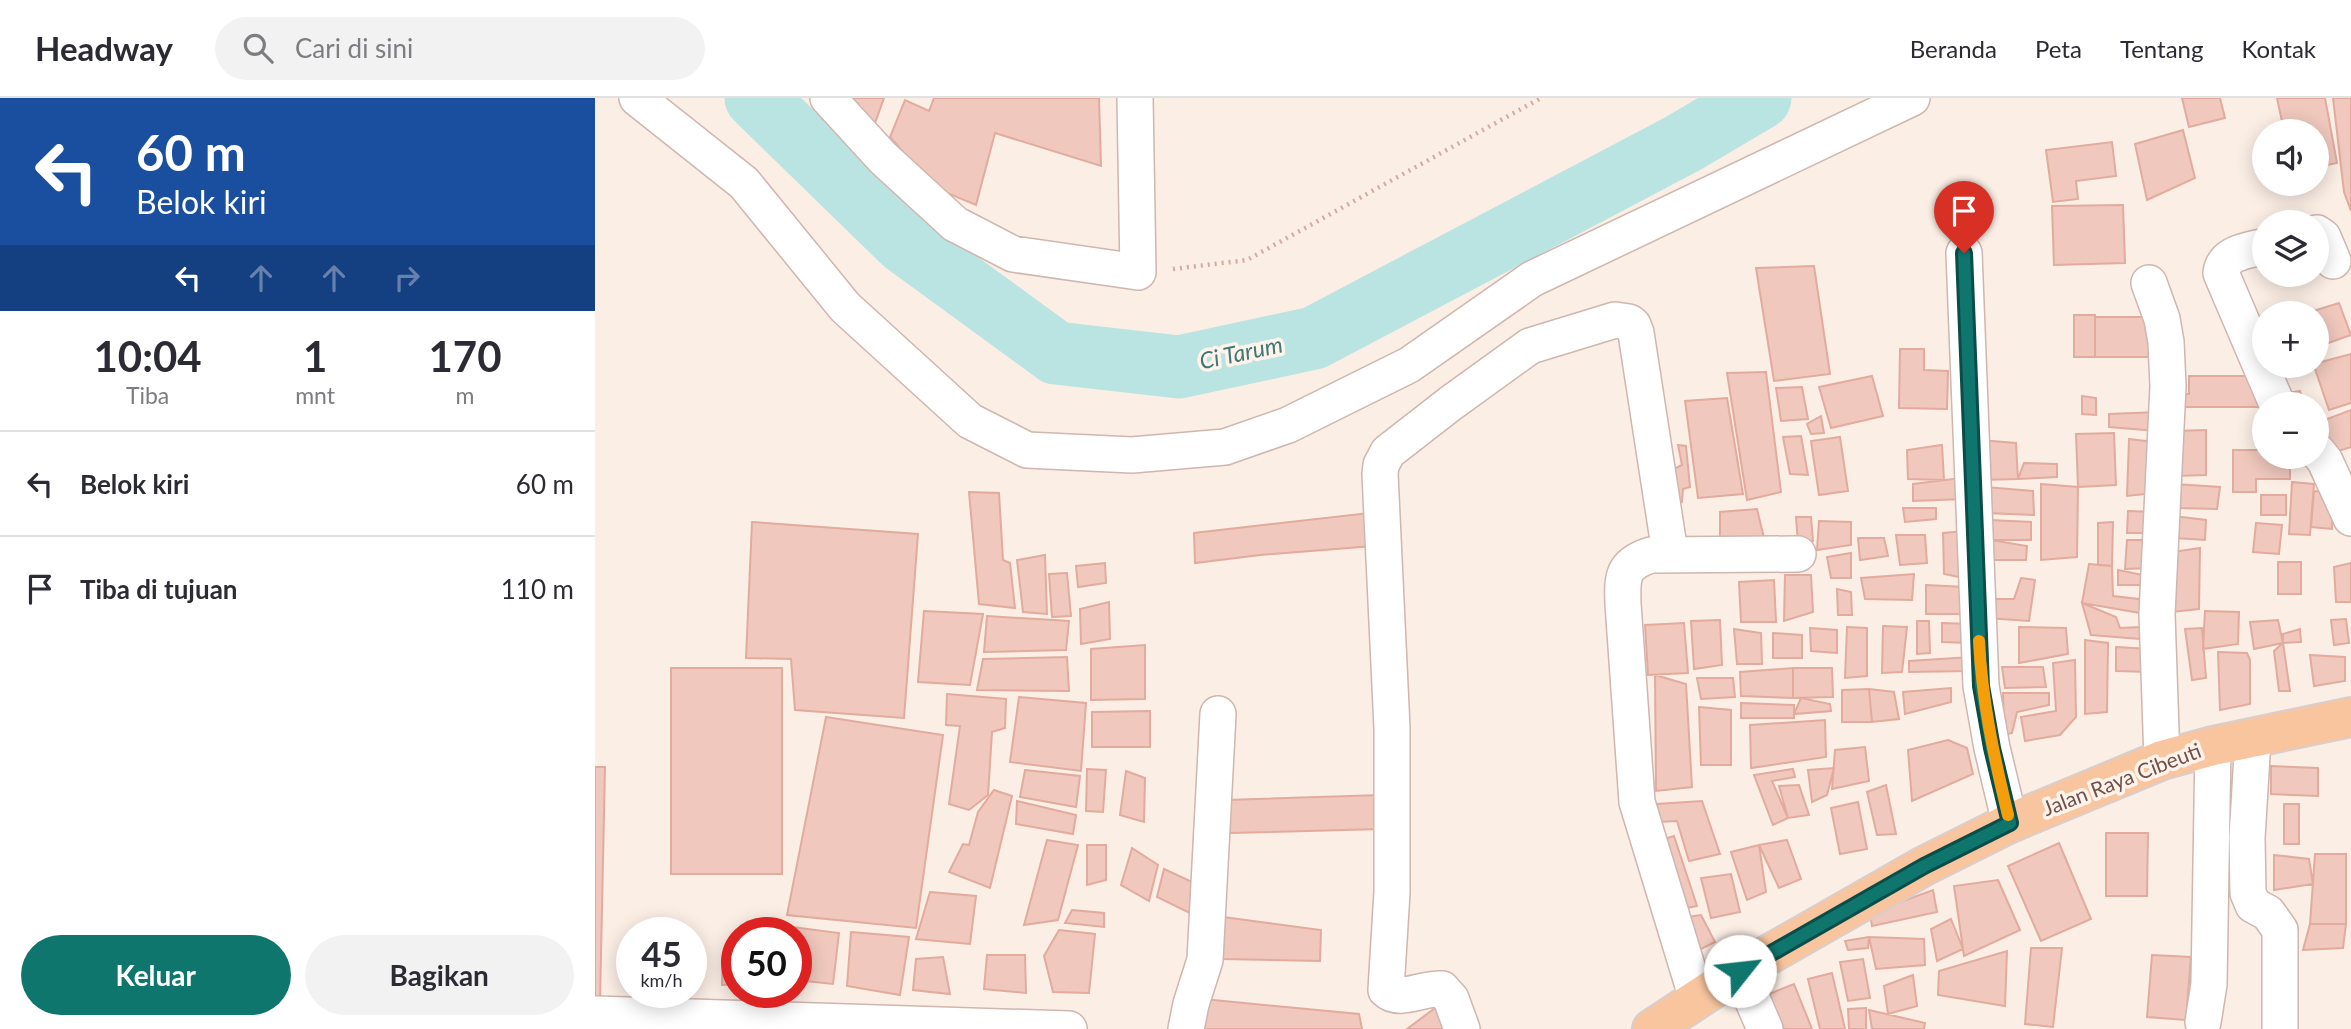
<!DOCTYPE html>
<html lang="id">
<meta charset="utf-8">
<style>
:root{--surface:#fff;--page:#f2f2f3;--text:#2b2b33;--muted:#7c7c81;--line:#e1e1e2;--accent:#0f766e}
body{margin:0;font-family:Lato,sans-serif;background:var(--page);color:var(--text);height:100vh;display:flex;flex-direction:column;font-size:26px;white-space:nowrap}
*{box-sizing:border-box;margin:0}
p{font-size:23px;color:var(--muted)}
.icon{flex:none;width:38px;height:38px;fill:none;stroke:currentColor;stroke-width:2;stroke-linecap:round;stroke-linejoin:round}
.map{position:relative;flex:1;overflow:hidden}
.side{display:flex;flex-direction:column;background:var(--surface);width:595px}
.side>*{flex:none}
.top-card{background:#1a4fa0;color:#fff;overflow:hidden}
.buttons{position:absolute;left:1657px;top:21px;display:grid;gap:14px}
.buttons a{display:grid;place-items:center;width:77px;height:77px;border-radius:50%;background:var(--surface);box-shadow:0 4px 18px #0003;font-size:35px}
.speed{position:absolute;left:21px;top:819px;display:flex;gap:14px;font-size:35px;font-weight:700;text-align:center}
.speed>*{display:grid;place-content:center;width:91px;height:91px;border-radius:50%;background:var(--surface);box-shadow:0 4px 18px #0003;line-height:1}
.speed small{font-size:18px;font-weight:400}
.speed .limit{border:10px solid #d22;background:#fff;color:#111}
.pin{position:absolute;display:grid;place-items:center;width:60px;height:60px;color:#fff;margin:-72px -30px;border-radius:50% 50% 50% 0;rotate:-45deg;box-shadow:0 0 7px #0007}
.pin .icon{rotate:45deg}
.me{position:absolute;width:77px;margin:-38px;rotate:61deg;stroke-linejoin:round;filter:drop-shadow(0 0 5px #0008)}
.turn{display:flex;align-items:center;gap:24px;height:147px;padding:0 21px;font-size:32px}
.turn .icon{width:91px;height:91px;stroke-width:2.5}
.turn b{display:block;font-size:49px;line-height:60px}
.lanes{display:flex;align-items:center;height:66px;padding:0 21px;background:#0003;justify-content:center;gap:35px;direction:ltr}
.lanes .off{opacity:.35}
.eta{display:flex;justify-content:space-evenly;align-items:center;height:119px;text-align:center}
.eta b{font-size:42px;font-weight:700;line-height:49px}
.cta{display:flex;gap:14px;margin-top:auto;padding:14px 21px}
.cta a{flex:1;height:80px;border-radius:42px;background:var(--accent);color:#fff;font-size:28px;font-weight:700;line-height:80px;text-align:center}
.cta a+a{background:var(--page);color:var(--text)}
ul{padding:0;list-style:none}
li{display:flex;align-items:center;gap:21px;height:105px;padding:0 21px;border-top:2px solid var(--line)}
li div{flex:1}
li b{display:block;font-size:26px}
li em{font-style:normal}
header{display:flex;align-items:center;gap:42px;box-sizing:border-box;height:98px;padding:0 35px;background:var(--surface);border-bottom:2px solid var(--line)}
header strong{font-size:33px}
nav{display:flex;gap:38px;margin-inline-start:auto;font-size:24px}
.search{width:490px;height:63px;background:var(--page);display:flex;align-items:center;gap:18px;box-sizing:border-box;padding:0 24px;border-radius:38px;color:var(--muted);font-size:26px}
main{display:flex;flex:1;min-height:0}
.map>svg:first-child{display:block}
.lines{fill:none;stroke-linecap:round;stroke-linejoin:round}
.river{stroke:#bae4e2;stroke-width:63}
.building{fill:#f0c8bd;stroke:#e2ab9e;stroke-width:2}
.minor-casing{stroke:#cfb6af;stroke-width:38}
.major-casing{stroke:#d8cecd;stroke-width:42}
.path{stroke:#d5aba1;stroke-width:4.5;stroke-dasharray:2 5;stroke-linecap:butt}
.minor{stroke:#fff;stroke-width:35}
.major{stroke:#f8c59f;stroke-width:38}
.route-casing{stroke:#0a4d48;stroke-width:18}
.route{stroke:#0f766e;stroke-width:12}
.slow{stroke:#f59e0b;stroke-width:12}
.labels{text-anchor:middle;stroke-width:7;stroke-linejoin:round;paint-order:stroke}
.street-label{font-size:21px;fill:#73514b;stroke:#fef3eb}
.water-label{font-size:23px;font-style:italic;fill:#407876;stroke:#fef3eb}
</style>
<header>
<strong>Headway</strong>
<div class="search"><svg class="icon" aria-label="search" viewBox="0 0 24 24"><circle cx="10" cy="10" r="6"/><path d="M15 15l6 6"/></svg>Cari di sini</div>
<nav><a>Beranda</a><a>Peta</a><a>Tentang</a><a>Kontak</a></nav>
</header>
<main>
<section class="side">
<div class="top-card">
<div class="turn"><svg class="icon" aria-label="left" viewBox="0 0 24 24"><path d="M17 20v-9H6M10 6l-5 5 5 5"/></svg><div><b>60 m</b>Belok kiri</div></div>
<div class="lanes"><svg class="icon" aria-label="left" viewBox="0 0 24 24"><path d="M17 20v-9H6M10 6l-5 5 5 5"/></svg><svg class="icon off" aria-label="ahead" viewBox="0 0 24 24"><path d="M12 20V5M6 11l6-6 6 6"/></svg><svg class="icon off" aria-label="ahead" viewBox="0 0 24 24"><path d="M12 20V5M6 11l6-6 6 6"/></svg><svg class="icon off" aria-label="right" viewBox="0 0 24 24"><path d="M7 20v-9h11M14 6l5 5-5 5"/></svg></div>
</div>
<div class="eta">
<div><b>10:04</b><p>Tiba</p></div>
<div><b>1</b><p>mnt</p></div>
<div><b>170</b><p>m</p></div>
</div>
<ul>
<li><svg class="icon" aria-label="left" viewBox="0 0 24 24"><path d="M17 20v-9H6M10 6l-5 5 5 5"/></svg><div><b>Belok kiri</b></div><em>60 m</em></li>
<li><svg class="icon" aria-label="arrive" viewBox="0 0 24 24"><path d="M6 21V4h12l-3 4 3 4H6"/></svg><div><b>Tiba di tujuan</b></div><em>110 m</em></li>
</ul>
<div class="cta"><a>Keluar</a><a>Bagikan</a></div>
</section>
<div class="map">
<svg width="1756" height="931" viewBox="0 0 1756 931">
<rect width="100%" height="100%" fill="#fbeee5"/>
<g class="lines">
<path class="river" d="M161,0L309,144L461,255L584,269L719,240L1087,46L1165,0"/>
</g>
<path class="building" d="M244,0H289L280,25Z
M339,0H504L506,68L400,35L381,107L340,90L295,39L310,2L334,13Z
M1587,0H1625L1630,20L1594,29Z
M1682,0H1730L1742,65L1722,69V33H1689Z
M1738,0H1756V113L1749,94Z
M1588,32L1600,80L1552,102L1540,46Z
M1517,44L1521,78L1481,83L1483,101L1458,104L1451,52Z
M1528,107L1530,165L1459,167L1457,108Z
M1219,168L1235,276L1179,283L1161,170Z
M1744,205L1756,237L1722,249V215H1712Z
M1479,217H1500V259H1479Z
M1500,219H1554V259H1500Z
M1305,251H1329V272L1353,273L1352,311L1304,310Z
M1756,256V305L1734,312L1719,268H1722V265Z
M1171,274L1186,394L1152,402L1132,275Z
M1277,278L1288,318L1236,330L1224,289Z
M1594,278H1666V309H1580V296H1594Z
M1207,289L1213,321L1186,323L1181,290Z
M1705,293L1709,306H1692L1687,296Z
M1487,298L1501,300V317L1487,316Z
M1132,300L1148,396L1103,400L1090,303Z
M1756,312V349L1734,356L1724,324Z
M1563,314L1562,333L1514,329V316Z
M1226,318L1229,335L1216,336L1212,326Z
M1611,332V377L1580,378L1579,333Z
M1519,335L1521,387L1483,389L1481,336Z
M1206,338L1213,377L1195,376L1188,339Z
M1245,339L1253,393L1224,397L1216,343Z
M1534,341L1559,344V395L1532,398Z
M1384,342L1421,345L1423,381L1385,382Z
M1083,347L1091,348L1095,389L1088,391L1087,404L1077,406L1073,374L1087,367Z
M1347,347L1349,382L1313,381L1312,352Z
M1638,352H1670V359H1695V381H1661V394H1638Z
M1429,365L1462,366V379L1423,381Z
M1366,380L1369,401L1318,403V386Z
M1697,384L1719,386L1715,437L1694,436Z
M1446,386L1483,389L1482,459L1446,462Z
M1579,386L1625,389L1622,411L1582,410Z
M1390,389L1438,393L1439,417L1391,415Z
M1719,393L1739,394L1737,431L1716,429Z
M374,394L404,395L408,462L415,465L420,510L384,506Z
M1666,397H1691V417H1666Z
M1308,410H1341V421L1310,424Z
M1162,411L1169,440L1125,445V414Z
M1533,413L1560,414L1558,435H1532Z
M774,415L778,448L665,457L600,465L599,435Z
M1578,418L1611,422L1610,442L1580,440Z
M1201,419H1216L1218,443L1203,446Z
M1395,422L1436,424V442H1396Z
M1224,423L1256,424V447L1222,452Z
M157,424L323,436L309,620L200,612L196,561L151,560Z
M1518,424L1517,468L1503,467V425Z
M1661,425L1687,427L1684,456L1658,454Z
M1370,433L1369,480L1349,476L1348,435Z
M1301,437H1330L1332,465L1305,467Z
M1263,440H1289L1293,458L1265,462Z
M1396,442L1432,448L1431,462H1396Z
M1532,442H1559L1558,470L1530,471Z
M1605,450L1604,511L1577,514V454Z
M1256,455V480H1236L1232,459Z
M450,457L452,516L428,514L422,462Z
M1683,464H1706V496H1683Z
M510,465L511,485L483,489L481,468Z
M1756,465V504H1741L1739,469Z
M1494,466L1517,468L1518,498L1552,502L1551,516L1487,505Z
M1523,472L1548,477V487H1523Z
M472,475L476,518L457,519L454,476Z
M1319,476L1317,502L1270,501L1266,480Z
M1190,477H1216L1218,514L1189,523Z
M1426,480L1440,482L1434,523L1392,520L1396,501H1419Z
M1179,482L1181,524H1146L1144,484Z
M1331,487L1370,489L1375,516H1331Z
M1242,491L1256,494L1257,517H1243Z
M514,504L515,541L486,546L485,511Z
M1487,505L1521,519L1525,530L1545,529V541L1496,537Z
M329,513L388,516L375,587L323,584Z
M1610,513L1644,514L1643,546L1608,551Z
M392,518L474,523L471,552L389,554Z
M1751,521L1754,545L1739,547L1736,522Z
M1125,522L1127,567L1099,571L1096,523Z
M1683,522L1688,545L1659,551L1655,524Z
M1322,523H1334L1335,555L1322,556Z
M1089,525L1093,575L1053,577L1050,527Z
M1347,525L1374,526V545L1347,544Z
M1288,528L1312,529L1307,574L1287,575Z
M1252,529L1272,530V578L1250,580Z
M1424,529L1471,530L1473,556L1424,565Z
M1215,530L1242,532V555L1216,553Z
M1607,530L1611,580L1597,582L1590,531Z
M1139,531L1166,535L1167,566H1142Z
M1705,531L1706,544L1688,545V536Z
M1178,535L1207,537V560H1178Z
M1490,542L1513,545L1512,614L1490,616Z
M1688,545L1695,593H1684L1679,553Z
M550,547V601L496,602V551Z
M1521,549L1554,551V574L1521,573Z
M1623,554L1652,555L1655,562V606L1625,612Z
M1715,557L1750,559V583L1719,588Z
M472,559L474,593L382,592L388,561Z
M1376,559V573L1314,574V563Z
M1480,562L1481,619L1465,637L1430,643L1426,619L1461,613L1458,565Z
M1407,569H1448L1451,589L1410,590Z
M76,570H187V776H76Z
M1198,570H1237L1238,599L1198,600Z
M1198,570V600L1146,598L1145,574Z
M1060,577L1091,586L1097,689L1061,693Z
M1102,580H1138L1140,599L1106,601Z
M1356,590V604L1310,616L1308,594Z
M1274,591L1277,624H1247V592Z
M1274,591L1299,594L1304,621L1277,624Z
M1408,595H1454V607L1422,614L1417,635L1409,637Z
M352,596L411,601L410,630L397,634L393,697L374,712L354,706L365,628L351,627Z
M424,599L491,605L486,673L415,664Z
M1206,600L1235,606L1236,613L1199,616Z
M1146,605L1199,607V620H1146Z
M1104,609L1136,612V667H1106Z
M555,613V649H497V614Z
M231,619L348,637L321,830L192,817Z
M1230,622L1231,659L1156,670L1155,627Z
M1353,642L1372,650L1378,676L1317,703L1313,652Z
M1270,649L1274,683L1237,691L1240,652Z
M1676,668L1723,670V698L1676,696Z
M0,669H10L5,904H0Z
M1239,670L1232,697L1217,704L1213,672Z
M492,671L511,672L508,714L491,713Z
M1198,671L1200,679L1177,683L1193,720L1178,727L1159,677Z
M430,672L485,678L481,709L425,699Z
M531,673L550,680L549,724L525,717Z
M1204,687L1214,717L1193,720L1184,688Z
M1291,687L1301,736L1282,737L1272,694Z
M399,692L417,698L395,790L354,774L368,746L374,747L383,714Z
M786,697L787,731L635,735L632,702Z
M422,703L481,717L478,736L421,726Z
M1107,703L1125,756L1094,763L1082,723L1063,724L1062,706Z
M1263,704L1272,751L1245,756L1236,710Z
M1689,706H1704V746H1689Z
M1511,735H1553L1552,798H1511Z
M1079,738L1102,808L1082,812L1063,743Z
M452,742L483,747L463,822L429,827Z
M1192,742L1206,781L1184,790L1164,747Z
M1464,745L1496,821L1446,843L1413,768Z
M492,747H511V782L492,787Z
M1164,747L1171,794L1152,802L1136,754Z
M537,750L563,767L554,803L526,787Z
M1720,756H1751V826H1715Z
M1679,757L1714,761L1718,786L1679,792Z
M569,771L606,788L601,818L562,799Z
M1136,776L1145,814L1116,820L1106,780Z
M1403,782L1425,832L1369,858L1359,788Z
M1338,792L1342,814L1277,828L1275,815Z
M335,794L381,798L375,846L321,841Z
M477,812L509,815V829L470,825Z
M1106,817L1120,844L1098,855L1084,820Z
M628,819L726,832L725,863L628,861Z
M1356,821L1368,851L1342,863L1336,831Z
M1715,826H1751L1748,850L1708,852Z
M182,827L244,835L238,886L201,882V835H181Z
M464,832L500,836L494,895L458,894L449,858Z
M256,834L314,839L305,897L252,888Z
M1274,839L1273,850L1253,852L1250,843Z
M1274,839L1329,841L1330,867L1281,871Z
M1436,850H1467L1458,929L1430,926Z
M1412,853L1410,908L1343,897L1344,873Z
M128,856H142V886L127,887Z
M392,857H430L431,895L389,891Z
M1557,857L1596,859L1591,922L1552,919Z
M348,859L355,896L318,892L321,861Z
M1268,861L1275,900L1253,903L1245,864Z
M1237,875L1250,931H1225L1213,881Z
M1318,877L1322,908L1293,916L1289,888Z
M1199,886L1217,931H1189L1174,896Z
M608,901L764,916L767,931H605Z
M840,910L846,912L853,931H812Z
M1271,910V931H1254L1253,911Z
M1274,912L1330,925L1329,931H1277Z"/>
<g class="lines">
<g class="minor-casing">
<path id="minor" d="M42,0L149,85L250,209L375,323L432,352L537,357L630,349L693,327L814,267L937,181L1317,0
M233,0L288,60L360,126L418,156L543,174L540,0
M1722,135L1728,139L1738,163
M1670,148C1652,153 1629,154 1626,175L1682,306
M1369,155L1386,588L1397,650L1415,725
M1554,185L1567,221L1571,244L1573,288L1562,516L1567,662
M1722,353L1730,363L1756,420
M1658,641L1652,740L1653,795L1658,807L1673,815L1685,832V931
M1145,873L1170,931
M1102,901L1042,704L1028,506C1027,479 1027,466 1056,457L1203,456
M0,916L474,931
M1608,924L1614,886L1618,648
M591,931L596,906L610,862L623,616
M867,931L856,901L847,891C829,889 804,905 791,892L797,794V630L785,376L786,367L793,354L856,305L935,248L1020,222L1034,224L1038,227L1041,235L1075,455"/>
</g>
<g class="major-casing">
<path id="major" d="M1057,931L1145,873L1329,768L1415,725L1567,662L1618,648L1756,619"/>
</g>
<path class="path" d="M578,171L652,162L946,0"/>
<use href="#minor" class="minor"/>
<use href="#major" class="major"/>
</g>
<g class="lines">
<g class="route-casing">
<path id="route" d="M1145,873L1329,768L1415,725L1397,650L1386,588L1369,155"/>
</g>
<use href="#route" class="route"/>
<path class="slow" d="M1384,543C1387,603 1399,659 1413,717"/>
</g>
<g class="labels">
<g class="street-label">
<text transform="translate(1527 682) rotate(-21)" y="7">Jalan Raya Cibeuti</text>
</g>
<g class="water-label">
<text transform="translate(646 255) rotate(-12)" y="8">Ci Tarum</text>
</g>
</g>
</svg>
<div class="buttons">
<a><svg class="icon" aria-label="sound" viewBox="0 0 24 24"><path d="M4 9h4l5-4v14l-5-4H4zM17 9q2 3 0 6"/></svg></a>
<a><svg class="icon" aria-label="layers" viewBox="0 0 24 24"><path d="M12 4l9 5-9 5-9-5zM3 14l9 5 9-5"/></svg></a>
<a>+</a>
<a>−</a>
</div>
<div class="speed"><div>45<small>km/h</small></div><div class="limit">50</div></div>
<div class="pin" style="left:1369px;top:155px;background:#d93025"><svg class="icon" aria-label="arrive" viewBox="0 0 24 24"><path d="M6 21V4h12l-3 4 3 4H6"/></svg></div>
<svg class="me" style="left:1145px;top:873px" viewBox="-20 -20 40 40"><circle r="19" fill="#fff"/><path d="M0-13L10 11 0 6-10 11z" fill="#0f766e"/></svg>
</div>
</main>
